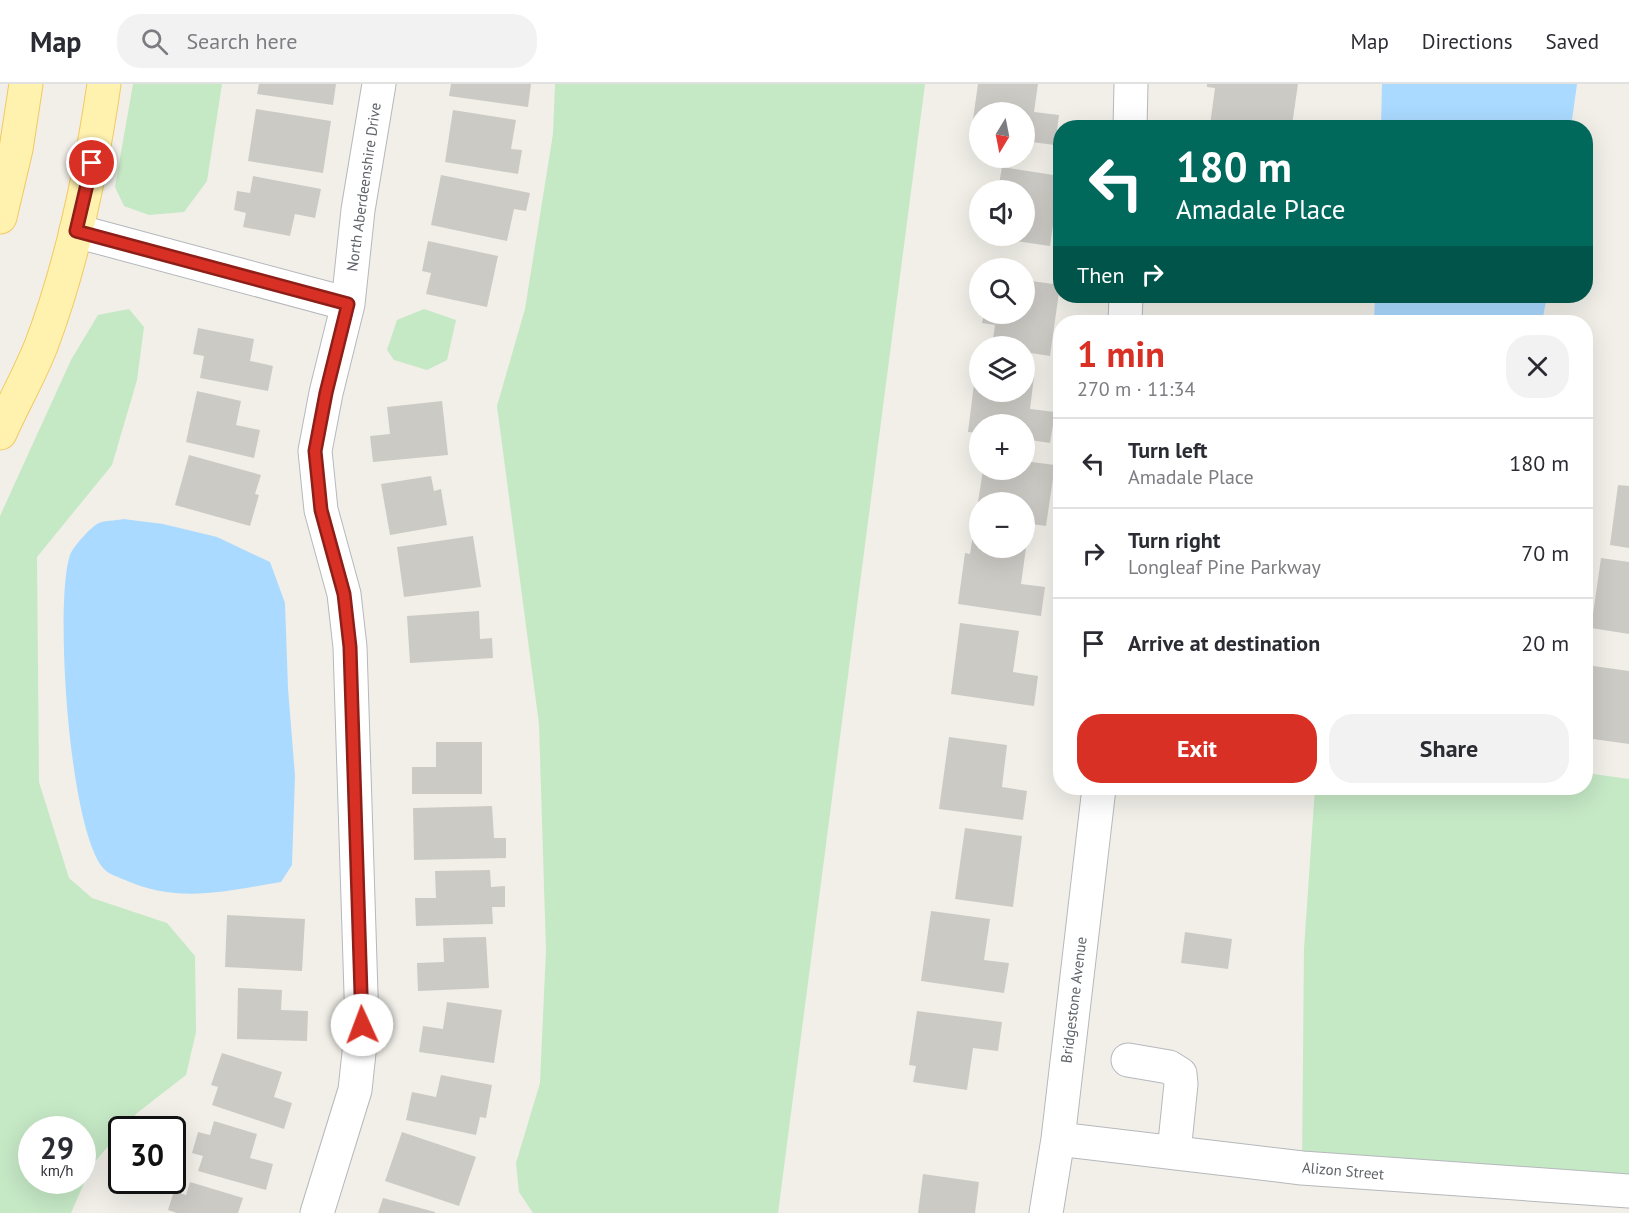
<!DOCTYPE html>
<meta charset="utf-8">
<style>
:root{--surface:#fff;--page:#f2f2f3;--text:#2b2b33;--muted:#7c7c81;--line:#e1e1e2;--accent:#d93025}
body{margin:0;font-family:"PT Sans",sans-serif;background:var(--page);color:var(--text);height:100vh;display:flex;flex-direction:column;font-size:22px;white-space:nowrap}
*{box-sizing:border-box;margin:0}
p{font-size:20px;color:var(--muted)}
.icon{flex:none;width:33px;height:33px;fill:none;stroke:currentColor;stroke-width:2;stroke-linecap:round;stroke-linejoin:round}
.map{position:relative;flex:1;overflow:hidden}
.side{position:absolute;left:1053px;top:231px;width:540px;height:480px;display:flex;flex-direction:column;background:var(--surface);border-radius:24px;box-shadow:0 6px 24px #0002}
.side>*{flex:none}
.top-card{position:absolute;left:1053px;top:36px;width:540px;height:183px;border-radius:24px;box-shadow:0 6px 24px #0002;background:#00695c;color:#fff;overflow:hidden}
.needle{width:39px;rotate:190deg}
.controls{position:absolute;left:969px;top:18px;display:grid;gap:12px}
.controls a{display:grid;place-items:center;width:66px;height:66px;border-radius:50%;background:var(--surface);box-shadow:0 6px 24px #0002;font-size:30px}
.speed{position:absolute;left:18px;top:1032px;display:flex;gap:12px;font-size:30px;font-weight:700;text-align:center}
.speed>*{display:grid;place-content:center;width:78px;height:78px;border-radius:50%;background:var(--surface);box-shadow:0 6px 24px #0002;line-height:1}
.speed small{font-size:15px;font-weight:400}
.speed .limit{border:3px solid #111;border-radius:9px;background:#fff;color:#111}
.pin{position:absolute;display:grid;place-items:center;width:51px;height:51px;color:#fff;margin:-26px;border:3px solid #fff;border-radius:50%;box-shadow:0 2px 6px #0007}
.me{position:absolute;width:66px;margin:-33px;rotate:358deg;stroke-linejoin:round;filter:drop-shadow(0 0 4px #0008)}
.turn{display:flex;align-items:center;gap:21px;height:126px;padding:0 24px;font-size:27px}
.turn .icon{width:78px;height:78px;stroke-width:2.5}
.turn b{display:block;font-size:42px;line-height:51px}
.then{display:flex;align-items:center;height:57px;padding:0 24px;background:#0003;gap:12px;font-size:22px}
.round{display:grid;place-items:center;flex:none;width:63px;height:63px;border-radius:24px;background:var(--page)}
.headline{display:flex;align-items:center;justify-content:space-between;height:102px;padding:0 24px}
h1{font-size:36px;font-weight:700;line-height:45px;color:var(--accent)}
.primary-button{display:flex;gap:12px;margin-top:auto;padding:12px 24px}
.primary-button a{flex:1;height:69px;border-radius:24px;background:var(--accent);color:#fff;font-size:24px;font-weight:700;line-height:69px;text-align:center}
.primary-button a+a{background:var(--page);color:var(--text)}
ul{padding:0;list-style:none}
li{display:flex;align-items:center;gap:18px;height:90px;padding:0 24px;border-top:2px solid var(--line)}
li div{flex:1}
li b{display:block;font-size:22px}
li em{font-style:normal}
header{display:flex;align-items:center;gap:36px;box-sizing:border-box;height:84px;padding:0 30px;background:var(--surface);border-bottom:2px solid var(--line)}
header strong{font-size:28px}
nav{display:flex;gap:33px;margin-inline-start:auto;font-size:21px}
.search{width:420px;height:54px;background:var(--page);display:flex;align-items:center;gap:15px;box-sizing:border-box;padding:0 21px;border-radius:24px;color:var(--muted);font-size:22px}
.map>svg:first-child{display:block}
.green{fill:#c5e8c5;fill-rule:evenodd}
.water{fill:#aadaff}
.building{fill:#cccac5}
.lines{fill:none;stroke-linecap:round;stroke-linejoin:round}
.minor-casing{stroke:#b5b8bc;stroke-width:35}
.major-casing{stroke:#f2c960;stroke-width:35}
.minor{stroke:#fff;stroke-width:33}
.major{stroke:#fff2af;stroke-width:33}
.route-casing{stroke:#8d1f18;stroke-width:15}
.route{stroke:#d93025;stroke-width:10}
.labels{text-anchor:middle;stroke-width:4.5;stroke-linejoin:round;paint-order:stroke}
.street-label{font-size:15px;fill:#5f6368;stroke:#fff}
</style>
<header>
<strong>Map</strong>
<div class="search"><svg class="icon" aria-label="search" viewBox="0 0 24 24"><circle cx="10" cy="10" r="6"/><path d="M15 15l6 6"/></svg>Search here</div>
<nav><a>Map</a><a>Directions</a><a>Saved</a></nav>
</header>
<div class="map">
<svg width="1629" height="1129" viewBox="0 0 1629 1129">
<rect width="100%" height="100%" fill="#f1efe8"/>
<path class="green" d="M133,0H222L207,97L184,128L149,131L124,122L115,103Z
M555,0H925L778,1129H533L519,1108L516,1079L540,999L546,866L539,640L497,322L525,225L553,50Z
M129,225L144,243L137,296L112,381L37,473L39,698L69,794L92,814L167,839L195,872L196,948L186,991L137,1029L92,1081L71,1129H0V432L71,276L98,231ZM32,1046H82V1096H32Z
M424,225L456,236L447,276L427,286L394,276L387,266L397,236Z
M1586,689L1629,695V1107L1302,1084L1304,865L1315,704H1586Z"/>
<path class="water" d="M1382,0H1577L1571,43L1381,44Z
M1375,212H1547L1542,238H1374Z
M123,435L163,440L217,453L270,478L285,519L288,604L295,692L292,781L281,798C226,807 179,820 125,796C119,793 110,791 105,786C69,752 54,519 70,471C73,463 90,444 97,440C103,436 116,437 123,435Z"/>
<path class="building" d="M259,0H336L333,21L257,10Z
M451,0H531L528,23L449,12Z
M978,0H1038L1034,28L1059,31L1055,61L1024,57V28H980V50L971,49Z
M1207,0H1298L1292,41L1270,38L1269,44L1210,41L1215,4L1207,3Z
M256,25L331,37L323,89L248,77Z
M453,26L516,36L511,65L522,66L518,90L445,78Z
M1002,83L1060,92L1050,162L988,153L1024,152V106H998Z
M441,91L530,109L526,127L514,125L507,157L431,141Z
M253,92L321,105L315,134L295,130L290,152L243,143L246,129L234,126L237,107L250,109Z
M428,157L498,172L487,223L426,210L431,189L422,187Z
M1024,196L1060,201L1050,272L1024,268V262H992L995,241L982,239L984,230H1024Z
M1218,212H1259L1258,219Z
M198,244L254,255L250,277L273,282L268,307L200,294L204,272L193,270Z
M977,276L980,277V308H1024V283L1035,284L1030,325L1055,328L1050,359L1024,355V340H980V349L968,348Z
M197,307L241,317L236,341L260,346L254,374L186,358Z
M442,317L448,371L373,378L370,352L390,350L387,323Z
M189,371L261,391L255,410L259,411L250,442L175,421Z
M1024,377L1055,381L1046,442L1024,439V418H978L983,386H1024Z
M431,392L434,407L441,405L447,441L390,451L381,400Z
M1618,401L1629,402V464L1610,461Z
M973,451L980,452V464H1026L1021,500L1045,503L1041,532L958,520L965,469L970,470Z
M473,452L481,503L404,513L397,463Z
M1601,474L1629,478V550L1591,544Z
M479,527L480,555L492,554L493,574L410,579L407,532Z
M960,539L1019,547L1013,588L1038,592L1034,622L951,610Z
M1586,581L1629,587V660L1586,654Z
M949,653L1007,661L1002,703L1027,707L1023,736L939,725Z
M436,658H482V710H412V683H436Z
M492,722L494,754H506V774L414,776L413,724Z
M965,744L1022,752L1013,823L955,815Z
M490,786L491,803L505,802V823H492L493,840L416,842L415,814H436L435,787Z
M931,827L990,835L984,876L1009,879L1004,909L921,897Z
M227,831L305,835L302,887L225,883Z
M1185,848L1232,855L1228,885L1181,879Z
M486,853L489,904L418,907L417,879L444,878L443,854Z
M238,904L282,906L281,926L308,927L307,957L237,955Z
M447,918L502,926L494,979L419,968L423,942L443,945Z
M917,927L1002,938L998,967L973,964L967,1006L913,998L916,982L909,981Z
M222,969L282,988L274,1013L292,1019L284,1045L212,1021L218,1003L211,1001Z
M441,991L492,1001L486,1034L480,1033L476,1051L406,1036L412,1008L436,1013Z
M214,1037L257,1050L250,1074L273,1080L266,1106L198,1087L203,1072L192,1069L198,1048L210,1051Z
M402,1048L476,1073L459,1122L385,1097Z
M923,1090L979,1098L975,1129H918Z
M190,1098L243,1114L238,1129H177L168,1126L174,1107L186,1111Z
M383,1114L435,1128V1129H378Z"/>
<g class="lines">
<g class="minor-casing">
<path id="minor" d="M1130,44L1131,0
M76,147L348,220
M1125,238L1126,212
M1128,976L1169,983L1180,990L1181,1000L1174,1068
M1058,1055L1302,1084L1629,1107
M317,1129L355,1006L362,941L350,563L344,510L321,426L315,367L326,309L348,220L358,126L379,0
M1046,1129L1058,1055L1099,704"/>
</g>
<g class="major-casing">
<path id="major" d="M0,133L16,65L26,0
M0,349C13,320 29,292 41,262C73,178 91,89 104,0"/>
</g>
<use href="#minor" class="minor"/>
<use href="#major" class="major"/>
</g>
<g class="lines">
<g class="route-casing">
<path id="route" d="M92,79L76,147L348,220L326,309L315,367L321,426L344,510L350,563L362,941"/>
</g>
<use href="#route" class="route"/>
</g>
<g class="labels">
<g class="street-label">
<text transform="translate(364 103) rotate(-82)" y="5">North Aberdeenshire Drive</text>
<text transform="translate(1074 916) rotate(-83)" y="5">Bridgestone Avenue</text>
<text transform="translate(1343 1087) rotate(5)" y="5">Alizon Street</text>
</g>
</g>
</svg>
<div class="controls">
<a><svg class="needle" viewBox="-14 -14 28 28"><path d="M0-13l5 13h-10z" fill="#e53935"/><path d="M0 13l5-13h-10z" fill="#7c7c81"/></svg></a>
<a><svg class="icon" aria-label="sound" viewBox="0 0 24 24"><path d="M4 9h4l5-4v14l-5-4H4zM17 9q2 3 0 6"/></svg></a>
<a><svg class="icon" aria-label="search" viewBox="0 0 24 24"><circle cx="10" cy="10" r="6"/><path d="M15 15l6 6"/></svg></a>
<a><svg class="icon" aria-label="layers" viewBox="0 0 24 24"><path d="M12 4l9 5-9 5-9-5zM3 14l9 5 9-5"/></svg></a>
<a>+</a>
<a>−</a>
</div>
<div class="speed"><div>29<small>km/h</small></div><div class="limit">30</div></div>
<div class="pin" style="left:92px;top:79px;background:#d93025"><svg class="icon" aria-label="arrive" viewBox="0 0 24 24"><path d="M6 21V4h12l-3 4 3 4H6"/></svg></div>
<svg class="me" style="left:362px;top:941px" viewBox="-20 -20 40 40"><circle r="19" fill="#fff"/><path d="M0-13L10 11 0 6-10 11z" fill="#d93025"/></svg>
<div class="top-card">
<div class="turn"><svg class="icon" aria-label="left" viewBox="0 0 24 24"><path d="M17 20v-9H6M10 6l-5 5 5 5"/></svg><div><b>180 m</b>Amadale Place</div></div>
<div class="then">Then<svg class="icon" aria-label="right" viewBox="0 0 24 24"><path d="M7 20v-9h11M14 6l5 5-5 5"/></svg></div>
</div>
<section class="side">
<div class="headline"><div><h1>1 min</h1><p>270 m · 11:34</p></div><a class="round"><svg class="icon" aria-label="close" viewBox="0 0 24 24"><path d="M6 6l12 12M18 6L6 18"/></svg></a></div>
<ul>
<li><svg class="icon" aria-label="left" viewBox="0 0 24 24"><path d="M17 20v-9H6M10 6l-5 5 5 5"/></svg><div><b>Turn left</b><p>Amadale Place</p></div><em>180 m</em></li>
<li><svg class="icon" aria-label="right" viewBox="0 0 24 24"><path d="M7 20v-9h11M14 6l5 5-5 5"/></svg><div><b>Turn right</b><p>Longleaf Pine Parkway</p></div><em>70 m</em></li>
<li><svg class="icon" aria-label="arrive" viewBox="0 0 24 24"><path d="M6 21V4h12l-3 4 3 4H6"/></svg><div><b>Arrive at destination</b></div><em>20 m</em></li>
</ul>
<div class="primary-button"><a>Exit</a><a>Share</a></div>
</section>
</div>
